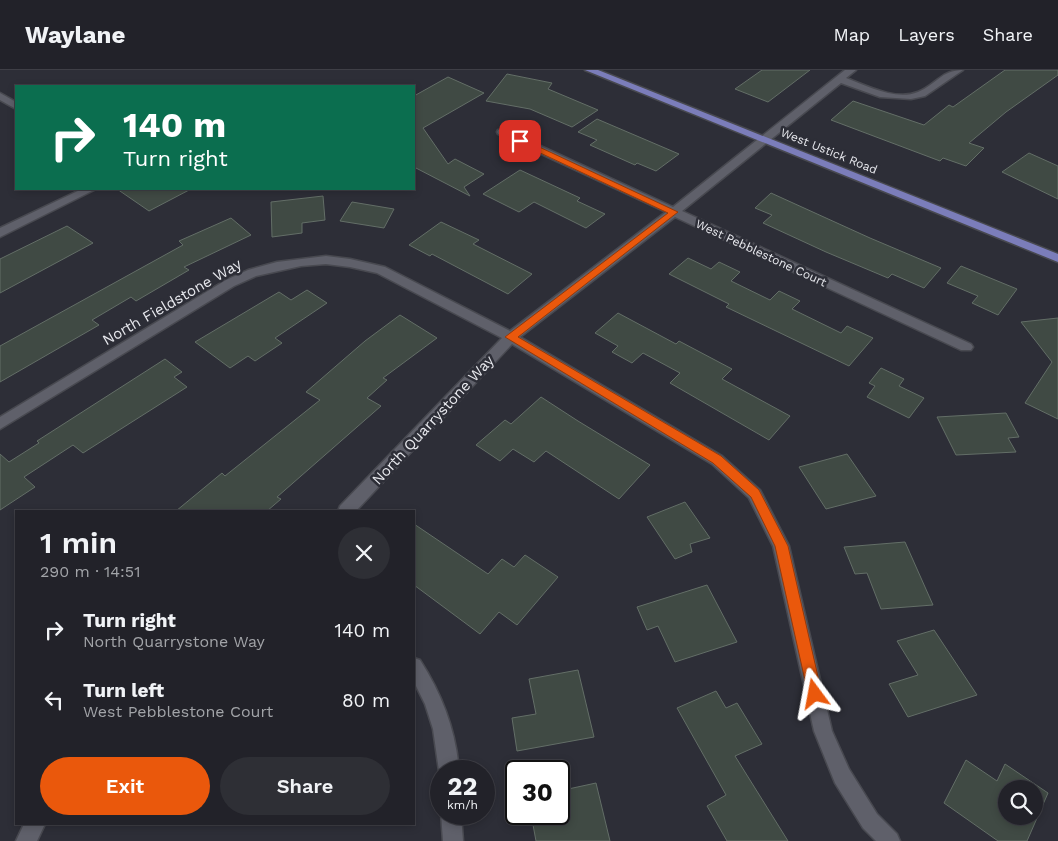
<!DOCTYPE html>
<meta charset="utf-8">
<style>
:root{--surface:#222229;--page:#2e2f35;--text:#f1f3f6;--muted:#a2a4a8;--line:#3f3f46;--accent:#ea580c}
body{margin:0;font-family:"Work Sans",sans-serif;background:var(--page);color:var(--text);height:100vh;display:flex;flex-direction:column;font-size:19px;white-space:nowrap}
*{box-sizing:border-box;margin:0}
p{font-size:16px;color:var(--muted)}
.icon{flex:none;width:28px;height:28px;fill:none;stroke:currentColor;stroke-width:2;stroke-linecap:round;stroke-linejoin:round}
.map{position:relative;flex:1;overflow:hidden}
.details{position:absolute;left:15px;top:440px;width:400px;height:315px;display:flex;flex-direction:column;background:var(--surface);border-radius:0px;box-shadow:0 2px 8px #0003,0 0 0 1px var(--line)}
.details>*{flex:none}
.guide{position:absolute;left:15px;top:15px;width:400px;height:105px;border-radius:0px;box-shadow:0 2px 8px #0003,0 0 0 1px var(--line);background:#0b6e4f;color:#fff;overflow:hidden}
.fabs{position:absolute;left:998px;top:710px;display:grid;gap:10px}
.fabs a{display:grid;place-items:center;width:45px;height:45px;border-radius:50%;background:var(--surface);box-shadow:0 2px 8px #0003,0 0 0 1px var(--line);font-size:25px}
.speed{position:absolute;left:430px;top:690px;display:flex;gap:10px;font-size:25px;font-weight:700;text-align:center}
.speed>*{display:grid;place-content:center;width:65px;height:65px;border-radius:50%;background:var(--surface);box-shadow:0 2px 8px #0003,0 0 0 1px var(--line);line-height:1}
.speed small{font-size:12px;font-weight:400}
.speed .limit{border:2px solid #111;border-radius:8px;background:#fff;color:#111}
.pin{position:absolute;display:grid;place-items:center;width:42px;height:42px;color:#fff;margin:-21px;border-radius:10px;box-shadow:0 2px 8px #0006}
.me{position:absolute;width:55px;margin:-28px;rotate:347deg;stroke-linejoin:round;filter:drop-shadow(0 0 4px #0008)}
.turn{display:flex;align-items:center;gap:18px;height:105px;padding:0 25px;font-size:22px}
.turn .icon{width:65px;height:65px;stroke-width:2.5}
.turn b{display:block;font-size:35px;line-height:42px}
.round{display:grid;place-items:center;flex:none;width:52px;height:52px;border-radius:26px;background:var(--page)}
.head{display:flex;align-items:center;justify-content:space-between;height:85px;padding:0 25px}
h1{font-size:30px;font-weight:600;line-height:38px}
.button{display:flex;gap:10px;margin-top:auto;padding:10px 25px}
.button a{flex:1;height:58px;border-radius:30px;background:var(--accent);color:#fff;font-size:20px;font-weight:600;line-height:58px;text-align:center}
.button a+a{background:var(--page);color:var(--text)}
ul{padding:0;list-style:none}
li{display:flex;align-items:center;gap:15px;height:70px;padding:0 25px}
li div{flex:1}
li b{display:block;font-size:19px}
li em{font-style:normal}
header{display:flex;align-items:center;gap:30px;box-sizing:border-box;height:70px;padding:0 25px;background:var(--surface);border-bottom:1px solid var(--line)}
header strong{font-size:24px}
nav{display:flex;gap:28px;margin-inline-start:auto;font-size:18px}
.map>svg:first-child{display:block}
.building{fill:#404a44;stroke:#636e67;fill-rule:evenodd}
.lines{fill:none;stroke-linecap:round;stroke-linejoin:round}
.minor-casing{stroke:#484950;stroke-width:3}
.major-casing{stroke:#484950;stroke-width:3}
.minor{fill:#5f606a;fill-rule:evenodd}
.major{fill:#7b7dba;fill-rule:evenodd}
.route{fill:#ea580c;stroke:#983908}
.labels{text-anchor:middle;stroke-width:5;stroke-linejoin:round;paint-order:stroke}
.far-street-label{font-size:12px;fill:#e8e9ee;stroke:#2d2e37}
.street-label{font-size:15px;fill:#e8e9ee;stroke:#2d2e37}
</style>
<header>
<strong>Waylane</strong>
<nav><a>Map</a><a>Layers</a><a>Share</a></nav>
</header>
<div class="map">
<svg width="1058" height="771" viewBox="0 0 1058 771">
<rect width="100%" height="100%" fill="#2d2e37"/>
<path class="building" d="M762,0H810L768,32L735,19Z
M1005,0H1058V5L1006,42L969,73L984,78L966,96L943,88L940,91L831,50L853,31L924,55L949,35L953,37Z
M507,4L552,13L548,19L598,40L572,57L530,39L486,31Z
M448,7L484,23L423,58L448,94L455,89L484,104L464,117L470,126L414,97V26Z
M597,49L679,84L656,101L637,93L635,95L590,75L597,70L578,62Z
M1029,83L1058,96V129L1002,102Z
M520,100L580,128L577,131L605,144L586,158L534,132L519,142L483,124Z
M117,119H191L149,141Z
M771,123L870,168L941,198L924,218L892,204L888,208L826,182L763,153L772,145L755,138Z
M323,126L325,150L302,153V163L272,167L271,132Z
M352,132L394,139L384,158L340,151Z
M231,148L251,165L184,197L189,200L136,231L131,227L92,250L99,255L0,312V276L183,175L179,171Z
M441,152L479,170L473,174L532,204L508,224L432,184L430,186L409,175Z
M67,156L93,173L0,223V189Z
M688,188L711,199L719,192L740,202L731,211L770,230L779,221L800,231L792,239L841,263L847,256L873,268L849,296L726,237L729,234L669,204Z
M961,196L1017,219L998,245L972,233L978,226L947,213Z
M307,220L327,233L275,268L282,273L255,291L248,286L230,298L195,272L279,222L291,230Z
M618,243L676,274L679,271L732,299L722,309L790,346L769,370L670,313L680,303L643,283L632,293L612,282L618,276L595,263Z
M400,245L437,268L383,308L387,310L367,328L381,336L277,427L281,429L267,441H176L222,403L225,406L320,330L306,322L365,271Z
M1058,248V349L1025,333L1052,292L1021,252Z
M165,289L182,302L174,307L187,317L83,383L73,375L24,407L35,417L0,440V384L9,392L39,373L37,371Z
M881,298L904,309L899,316L924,328L909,348L867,327L875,316L869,313Z
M541,327L578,351L650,395L619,429L546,381L534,392L513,379L500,391L476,375L505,350L511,354Z
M1006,343L1019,367L1008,368L1016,382L956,385L937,347Z
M847,384L876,426L826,439L799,397Z
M685,432L710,468L690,474L692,482L675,489L647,447Z
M414,454L488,504L502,489L514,497L525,485L558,507L517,555L499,542L480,564L414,515Z
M905,472L933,535L881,539L867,503L855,504L844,477Z
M707,515L737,572L675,592L658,556L647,560L637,537Z
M934,560L977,625L908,647L889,614L918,605L897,571Z
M578,600L594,667L517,681L512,648L536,644L529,609Z
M716,621L726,638L737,633L762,674L735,686L788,771H727L707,736L726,725L677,638Z
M966,690L997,711L1005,694L1048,723L1027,771H998L944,733ZM1006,719H1034V746H1006Z
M596,713L610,771H536L531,744H559V721Z"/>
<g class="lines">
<g class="minor-casing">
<path id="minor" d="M845,0H856L846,8C867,16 896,31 918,22C936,15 941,0 963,0L925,26L911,29L880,27L841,13L682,141L971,274L973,277L971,280H961L675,147L520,267L722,386L760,420L789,476L832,661L849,699L877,744L897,764L900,771H876L863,758L835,713L814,661L773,476L749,428L712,394L512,274L356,441H338L340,436L502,268L377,203L350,197L326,194L301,196L256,206L234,216L0,359V347L226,210L248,200L277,192L326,186L350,189L385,197L510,261L666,142L498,64L497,62L498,60H506L673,137Z
M0,23L16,32V39L0,30Z
M82,119H96L0,167V158Z
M414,588L420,590C442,624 456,661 459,701H441V706L439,701L433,659L425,634L414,612Z
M441,743L461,744L463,771H443Z
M24,754H45L37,771H16Z"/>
</g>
<g class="major-casing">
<path id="major" d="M585,0H598L1058,184V192Z"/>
</g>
<use href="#minor" class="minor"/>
<use href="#major" class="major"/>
</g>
<path class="route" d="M520,68L678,142L518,267L721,386L759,420L788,476L822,624L820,629L815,631L810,629L808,624L775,476L751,427L713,393L505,267L668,143L517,72L516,71Z"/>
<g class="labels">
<g class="far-street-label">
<text transform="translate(829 81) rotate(22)" y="4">West Ustick Road</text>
<text transform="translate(761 183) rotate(25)" y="4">West Pebblestone Court</text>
</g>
<g class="street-label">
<text transform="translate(172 232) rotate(-30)" y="5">North Fieldstone Way</text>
<text transform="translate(433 350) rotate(-47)" y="5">North Quarrystone Way</text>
</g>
</g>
</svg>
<div class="fabs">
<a><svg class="icon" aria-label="search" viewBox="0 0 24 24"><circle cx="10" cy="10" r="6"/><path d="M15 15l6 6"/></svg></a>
</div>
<div class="speed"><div>22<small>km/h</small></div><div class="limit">30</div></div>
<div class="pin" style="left:520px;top:71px;background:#d93025"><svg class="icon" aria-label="arrive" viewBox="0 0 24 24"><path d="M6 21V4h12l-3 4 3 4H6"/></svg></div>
<svg class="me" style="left:815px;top:624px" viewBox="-20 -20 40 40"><path d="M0-17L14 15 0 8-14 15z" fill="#ea580c" stroke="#fff" stroke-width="4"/></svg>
<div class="guide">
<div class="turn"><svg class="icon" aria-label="right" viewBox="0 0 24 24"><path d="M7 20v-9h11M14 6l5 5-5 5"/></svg><div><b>140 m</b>Turn right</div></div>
</div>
<section class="details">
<div class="head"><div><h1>1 min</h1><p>290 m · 14:51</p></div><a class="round"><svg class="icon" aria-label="close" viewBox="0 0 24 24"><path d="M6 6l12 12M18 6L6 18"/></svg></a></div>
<ul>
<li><svg class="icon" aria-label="right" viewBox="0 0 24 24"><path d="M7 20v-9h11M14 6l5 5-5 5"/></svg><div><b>Turn right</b><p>North Quarrystone Way</p></div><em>140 m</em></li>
<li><svg class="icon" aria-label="left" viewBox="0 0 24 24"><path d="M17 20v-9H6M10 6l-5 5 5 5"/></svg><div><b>Turn left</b><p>West Pebblestone Court</p></div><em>80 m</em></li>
</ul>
<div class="button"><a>Exit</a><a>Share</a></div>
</section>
</div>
